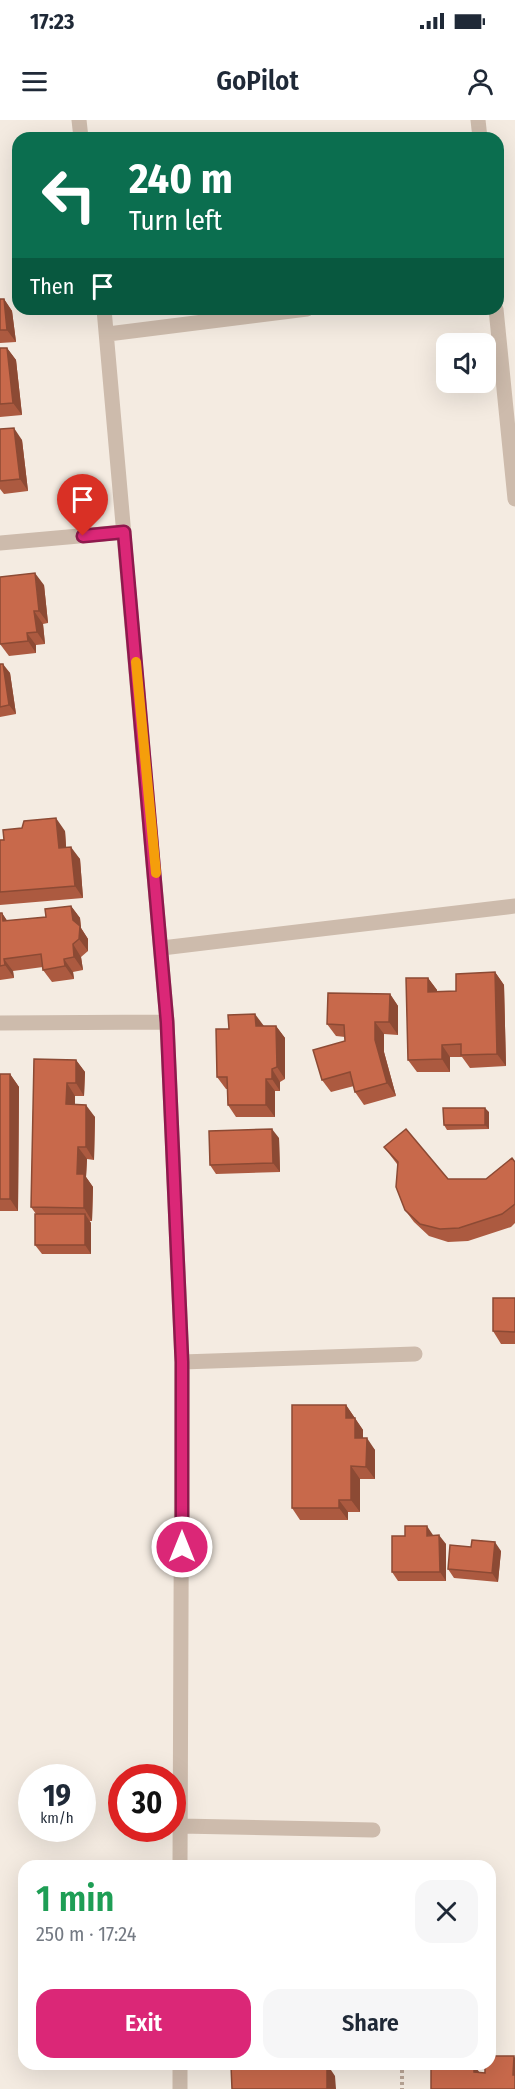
<!DOCTYPE html>
<meta charset="utf-8">
<style>
:root{--surface:#fff;--page:#f6f6f7;--text:#1f2937;--muted:#747a83;--accent:#db2777}
body{margin:0;font-family:"Fira Sans Condensed",sans-serif;background:var(--page);color:var(--text);height:100vh;display:flex;flex-direction:column;font-size:22px;white-space:nowrap}
*{box-sizing:border-box;margin:0}
p{font-size:20px;color:var(--muted)}
.icon{flex:none;width:33px;height:33px;fill:none;stroke:currentColor;stroke-width:2;stroke-linecap:round;stroke-linejoin:round}
.map{position:relative;flex:1;overflow:hidden}
.sheet{position:absolute;left:18px;top:1740px;width:478px;height:210px;display:flex;flex-direction:column;background:var(--surface);border-radius:18px;box-shadow:0 6px 24px #0002}
.sheet>*{flex:none}
.top-card{position:absolute;left:12px;top:12px;width:492px;height:183px;border-radius:18px;box-shadow:0 6px 24px #0002;background:#0b6e4f;color:#fff;overflow:hidden}
.controls{position:absolute;left:436px;top:213px;display:grid;gap:12px}
.controls a{display:grid;place-items:center;width:60px;height:60px;border-radius:12px;background:var(--surface);box-shadow:0 6px 24px #0002;font-size:30px}
.speed{position:absolute;left:18px;top:1644px;display:flex;gap:12px;font-size:30px;font-weight:700;text-align:center}
.speed>*{display:grid;place-content:center;width:78px;height:78px;border-radius:50%;background:var(--surface);box-shadow:0 6px 24px #0002;line-height:1}
.speed small{font-size:15px;font-weight:400}
.speed .limit{border:9px solid #d22;background:#fff;color:#111}
.pin{position:absolute;display:grid;place-items:center;width:51px;height:51px;color:#fff;margin:-62px -26px;border-radius:50% 50% 50% 0;rotate:-45deg;box-shadow:0 0 6px #0007}
.pin .icon{rotate:45deg}
.me{position:absolute;width:66px;margin:-33px;rotate:0deg;stroke-linejoin:round;filter:drop-shadow(0 0 4px #0008)}
.turn{display:flex;align-items:center;gap:21px;height:126px;padding:0 18px;font-size:27px}
.turn .icon{width:78px;height:78px;stroke-width:2.5}
.turn b{display:block;font-size:42px;line-height:51px}
.then{display:flex;align-items:center;height:57px;padding:0 18px;background:#0003;gap:12px;font-size:22px}
.round{display:grid;place-items:center;flex:none;width:63px;height:63px;border-radius:18px;background:var(--page)}
.headline{display:flex;align-items:center;justify-content:space-between;height:102px;padding:0 18px}
h1{font-size:36px;font-weight:600;line-height:45px;color:#1e9e55}
.button{display:flex;gap:12px;margin-top:auto;padding:12px 18px}
.button a{flex:1;height:69px;border-radius:18px;background:var(--accent);color:#fff;font-size:24px;font-weight:600;line-height:69px;text-align:center}
.button a+a{background:var(--page);color:var(--text)}
.status{display:flex;justify-content:space-between;align-items:center;height:42px;padding:0 30px;background:var(--surface);direction:ltr}
.status svg{height:16px;fill:currentColor}
header{display:flex;justify-content:space-between;align-items:center;height:78px;padding:0 18px;background:var(--surface);font-size:27px;font-weight:600}
.map>svg:first-child{display:block}
.lines{fill:none;stroke-linecap:round;stroke-linejoin:round}
.path{stroke:#b9a596;stroke-width:4;stroke-dasharray:3 3;stroke-linecap:butt}
.street{stroke:#cdbbac;stroke-width:15}
.wall{fill:#ac5a40}
.shaded-wall{fill:#8c4a34}
.building{fill:#c8694b;stroke:#8c4a34;stroke-width:1.5}
.route-casing{stroke:#8e194d;stroke-width:15}
.route{stroke:#db2777;stroke-width:10}
.slow{stroke:#f59e0b;stroke-width:10}
</style>
<div class="status"><b>17:23</b><svg viewBox="0 0 49 12"><path d="M0 12V9h3v3zM5 12V6h3v6zM10 12V3h3v9zM15 12V0h3v12zM26 1h20v11H26zM47 4h2v5h-2z"/></svg></div>
<header><svg class="icon" aria-label="menu" viewBox="0 0 24 24"><path d="M4 6h16M4 12h16M4 18h16"/></svg>GoPilot<svg class="icon" aria-label="person" viewBox="0 0 24 24"><circle cx="12" cy="8" r="4"/><path d="M4 21q1-7 8-7t8 7"/></svg></header>
<div class="map">
<svg width="515" height="1969" viewBox="0 0 515 1969">
<rect width="100%" height="100%" fill="#f4ebe1"/>
<g class="lines">
<path class="path" d="M402,1944V1969"/>
<path class="street" d="M79,0L81,18
M478,0L480,18
M104,189L167,902L182,1242L180,1746
M496,189L515,379
M108,214L307,189
M0,423L124,412
M162,828L515,786
M0,903L167,902
M182,1242L415,1234
M180,1706L373,1710
M180,1969V1944"/>
</g>
<path class="wall" d="M0,179H4L12,191L16,222L0,223Z
M0,228H7L16,240L22,295L0,297Z
M0,309L22,320L28,371L4,374L0,369Z
M44,465L48,503L43,504L45,524L36,525V533L9,536L0,524Z
M0,544L10,553L16,594L0,597Z
M65,711L66,727L80,739L83,778L0,785V720Z
M71,786L80,798L81,808L88,819V831L81,837L83,850L73,852L74,859L52,862L43,850V847L13,851L14,858L0,860V793H2L7,801L46,797Z
M495,852L504,865L506,946L470,948L462,937H450V952H417L408,940L428,858L437,870V872L456,871Z
M390,874L398,886V915L384,914V932L396,976L364,985L355,972L354,966L331,972L322,960L345,921V917L336,916L327,904Z
M264,906H276L285,918V959L280,962V971H275V997H236L228,985L227,969H226L217,957L229,909Z
M34,939L76,940L85,952L84,976H75V984L95,997L94,1040L87,1039L86,1057L93,1067L92,1101H89L91,1103V1134H42L35,1125L36,1094L31,1087Z
M0,954H10L19,967L18,1091H0Z
M489,992V1009L447,1010L444,1005Z
M279,1018L280,1052L216,1054L210,1045Z
M384,1027L448,1059H486L515,1042V1103L511,1107L468,1121L448,1122L429,1116L414,1102L405,1090L397,1044Z
M515,1178V1224H501L493,1211Z
M346,1285L363,1310V1318L375,1330V1359H360V1392H348V1400H300L292,1388Z
M433,1415L446,1424V1461H398L392,1452Z
M471,1427L501,1431L498,1462L454,1458L448,1449Z"/>
<path class="shaded-wall" d="M4,179L12,191L16,222L7,210Z
M7,228L16,240L22,295L13,283Z
M14,308L22,320L28,371L20,359Z
M35,453L44,465L48,503L39,491Z
M34,491L43,504L45,524L37,512Z
M27,513L36,525V533L28,521Z
M3,544L10,553L16,594L9,585Z
M56,698L65,711L67,740L59,728Z
M71,727L80,739L83,778L75,766Z
M71,786L80,798L81,808L88,819V831L79,819L73,800Z
M2,793L10,805L3,801Z
M73,824L81,837L83,850L74,837Z
M4,839L13,851L14,858L5,845Z
M64,839L73,852L74,859L65,846Z
M495,852L504,865L506,946L497,934Z
M428,858L437,870V884L428,872Z
M390,874L398,886V915L389,902Z
M255,894L264,906H256Z
M375,902L384,914V932L396,976L387,963L375,920Z
M276,906L285,918V959L277,947Z
M442,925L450,937V952L442,939Z
M76,940L85,952L84,976L76,963Z
M272,949L280,962V971L272,959Z
M10,954L19,967L18,1091L10,1079Z
M266,959L275,971V997L266,985Z
M67,963L75,976V996L66,984Z
M86,985L95,997L94,1040L86,1027Z
M485,988L489,992V1009L485,1005Z
M272,1009L279,1018L280,1052L273,1043Z
M78,1027L87,1039L86,1057L93,1067L92,1101L84,1088L77,1054Z
M85,1094L91,1103V1134L85,1125Z
M346,1285L363,1310V1330L355,1318L346,1298Z
M367,1318L375,1330V1359L366,1347Z
M351,1346L360,1359V1392L351,1380Z
M339,1380L348,1392V1400L339,1388Z
M427,1406L433,1415L427,1416Z
M439,1415L446,1424V1461L440,1452Z
M495,1422L501,1431L498,1462L492,1453Z
M514,1936L515,1938V1957L513,1955Z
M327,1944L335,1956L336,1969H327Z
M474,1945L483,1957L474,1952Z"/>
<path class="building" d="M0,179H4L7,210H0Z
M0,228H7L13,283L0,284Z
M14,308L20,359L0,361V309Z
M35,453L39,491H34L37,512L27,513L28,521L0,524V457Z
M0,544H3L9,585L0,587Z
M56,698L59,728L71,727L75,766L0,772V720H4L3,710L22,708L24,701Z
M71,786L73,800L80,806L79,819L73,824L74,837L64,839L65,846L43,850L41,834L4,839L5,845L0,846V793H2L3,801L46,797L45,789Z
M495,852L497,934L461,935V924L442,925V939L408,940L406,858H428V872L456,871V854Z
M328,873L390,874L389,902H375V920L387,963L355,972L350,952L322,960L313,930L345,921L344,905L327,904Z
M255,894L256,906H276L277,947L272,949V959H266V985H228L227,957H217L216,909H229L228,895Z
M34,939L76,940V963H67L66,984L86,985V1027H78L77,1054H84V1088L31,1087Z
M0,954H10V1079H0Z
M443,988H485V1005H444Z
M272,1009L273,1043L210,1045L209,1011Z
M406,1009L448,1059H486L512,1038L515,1042V1084L502,1094L459,1108L440,1109L420,1104L405,1090L396,1067L398,1042L384,1027Z
M35,1094H85V1125H35Z
M493,1178H515V1212L493,1211Z
M292,1285H346V1298H355V1318H367L366,1347L351,1346V1380H339V1388H292Z
M405,1406H427V1416L439,1415L440,1452H392V1416H405Z
M472,1420L495,1422L492,1453L448,1449L450,1425L471,1427Z
M490,1936H514L513,1955H515V1969H431V1944L474,1945V1952L485,1953V1944H490Z
M327,1944V1969H232L231,1946Z"/>
<g class="lines">
<g class="route-casing">
<path id="route" d="M83,416L124,412L167,902L182,1242V1427"/>
</g>
<use href="#route" class="route"/>
<path class="slow" d="M136,542L156,753"/>
</g>
</svg>
<div class="controls">
<a><svg class="icon" aria-label="sound" viewBox="0 0 24 24"><path d="M4 9h4l5-4v14l-5-4H4zM17 9q2 3 0 6"/></svg></a>
</div>
<div class="speed"><div>19<small>km/h</small></div><div class="limit">30</div></div>
<div class="pin" style="left:83px;top:416px;background:#d93025"><svg class="icon" aria-label="arrive" viewBox="0 0 24 24"><path d="M6 21V4h12l-3 4 3 4H6"/></svg></div>
<svg class="me" style="left:182px;top:1427px" viewBox="-20 -20 40 40"><circle r="17" fill="#db2777" stroke="#fff" stroke-width="3"/><path d="M0-11L8 9 0 5-8 9z" fill="#fff"/></svg>
<div class="top-card">
<div class="turn"><svg class="icon" aria-label="left" viewBox="0 0 24 24"><path d="M17 20v-9H6M10 6l-5 5 5 5"/></svg><div><b>240 m</b>Turn left</div></div>
<div class="then">Then<svg class="icon" aria-label="arrive" viewBox="0 0 24 24"><path d="M6 21V4h12l-3 4 3 4H6"/></svg></div>
</div>
<section class="sheet">
<div class="headline"><div><h1>1 min</h1><p>250 m · 17:24</p></div><a class="round"><svg class="icon" aria-label="close" viewBox="0 0 24 24"><path d="M6 6l12 12M18 6L6 18"/></svg></a></div>
<div class="button"><a>Exit</a><a>Share</a></div>
</section>
</div>
